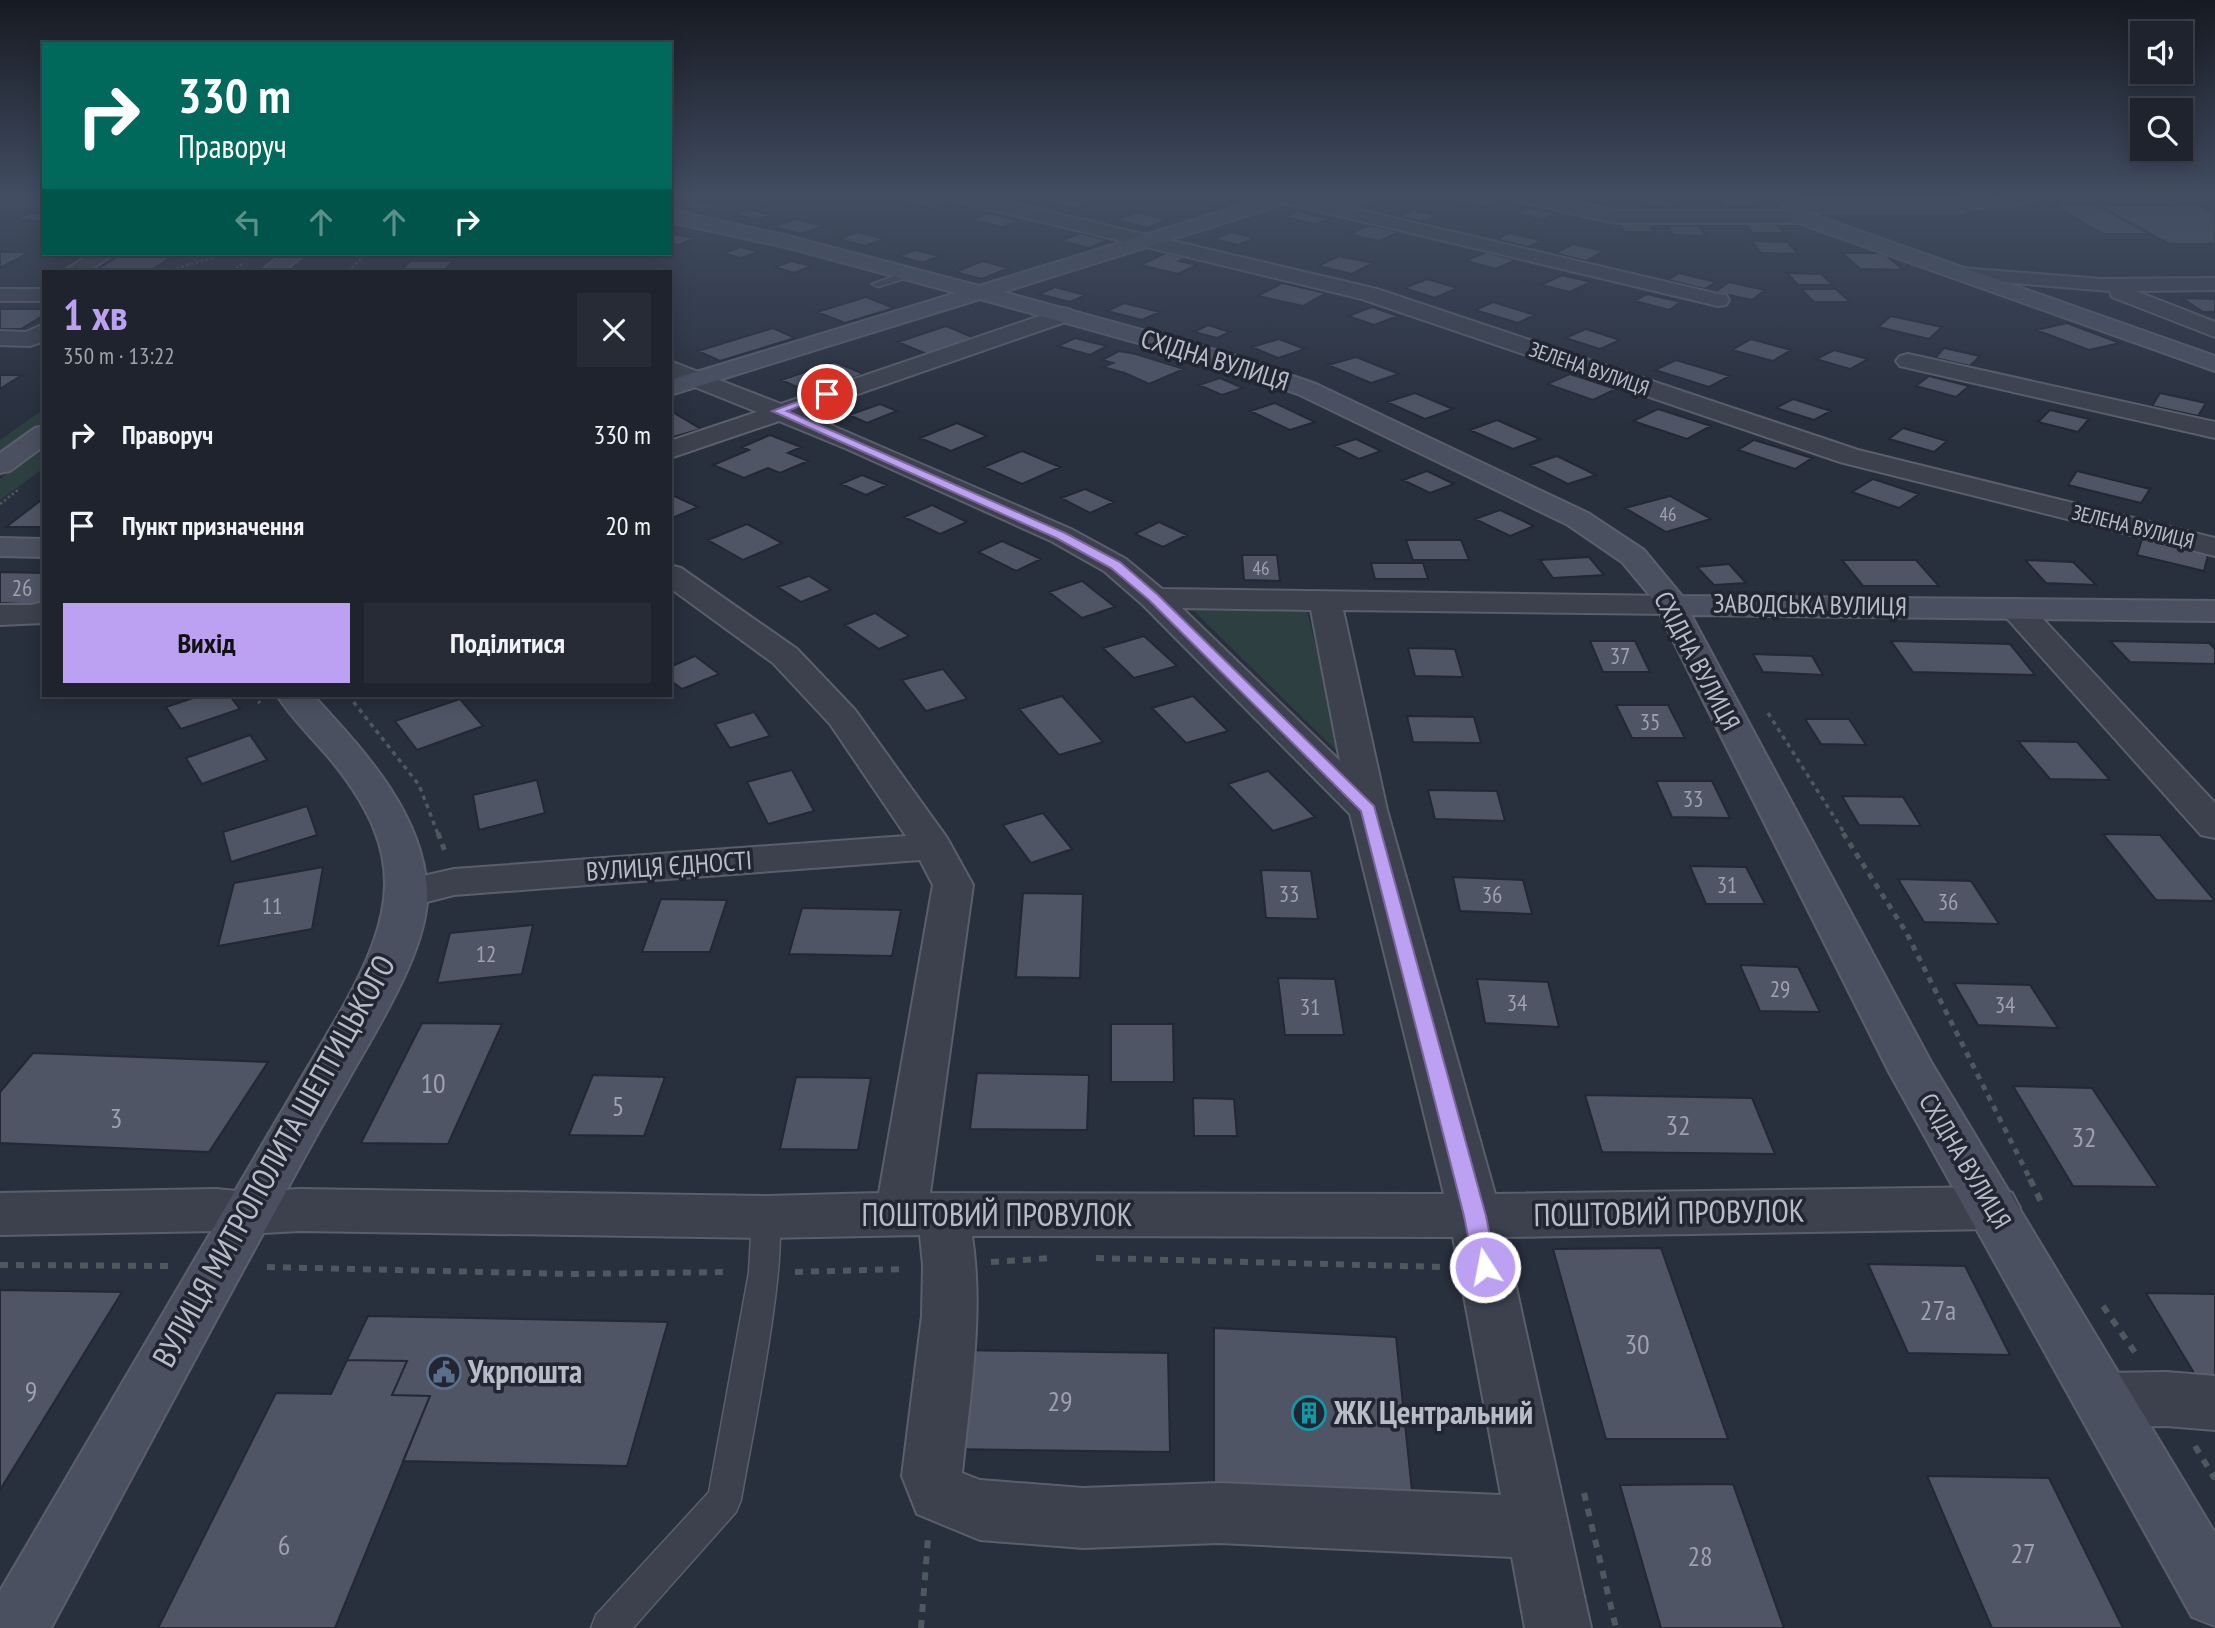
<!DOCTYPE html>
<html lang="uk">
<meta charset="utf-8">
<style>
:root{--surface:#1e232e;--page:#262b36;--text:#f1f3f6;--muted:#a1a4aa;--line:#3c404a;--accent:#bca0f2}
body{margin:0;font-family:"PT Sans Narrow",sans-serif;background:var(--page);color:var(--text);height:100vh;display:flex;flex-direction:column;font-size:26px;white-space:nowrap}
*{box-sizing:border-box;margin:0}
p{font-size:23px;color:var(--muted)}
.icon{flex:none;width:38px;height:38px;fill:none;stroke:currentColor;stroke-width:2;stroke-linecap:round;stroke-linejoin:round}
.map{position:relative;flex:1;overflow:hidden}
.panel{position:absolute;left:42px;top:270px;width:630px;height:427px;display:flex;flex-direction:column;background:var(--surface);border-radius:0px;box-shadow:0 4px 18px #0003,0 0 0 2px var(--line)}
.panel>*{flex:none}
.guide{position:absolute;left:42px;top:42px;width:630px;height:214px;border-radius:0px;box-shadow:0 4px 18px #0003,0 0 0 2px var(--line);background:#00695c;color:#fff;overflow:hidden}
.buttons{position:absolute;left:2130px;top:21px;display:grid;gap:14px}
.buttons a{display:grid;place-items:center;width:63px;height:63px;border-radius:0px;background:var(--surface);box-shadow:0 4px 18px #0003,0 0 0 2px var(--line);font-size:35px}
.pin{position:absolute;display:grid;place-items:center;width:60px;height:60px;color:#fff;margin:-30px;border:4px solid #fff;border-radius:50%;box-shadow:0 2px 7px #0007}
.me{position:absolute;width:77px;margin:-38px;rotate:349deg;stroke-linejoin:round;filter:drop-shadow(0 0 5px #0008)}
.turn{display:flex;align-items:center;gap:24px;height:147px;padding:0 21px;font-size:32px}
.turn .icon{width:91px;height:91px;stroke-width:2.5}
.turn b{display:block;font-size:49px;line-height:60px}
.lanes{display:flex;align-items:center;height:66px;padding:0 21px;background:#0003;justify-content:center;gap:35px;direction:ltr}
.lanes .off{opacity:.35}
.round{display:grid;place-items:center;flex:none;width:74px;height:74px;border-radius:0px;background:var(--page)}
.overview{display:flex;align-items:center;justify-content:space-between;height:119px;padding:0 21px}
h1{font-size:42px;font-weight:600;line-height:52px;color:var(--accent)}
.button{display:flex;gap:14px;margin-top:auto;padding:14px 21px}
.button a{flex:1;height:80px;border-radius:0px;background:var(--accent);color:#111;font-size:28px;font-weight:600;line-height:80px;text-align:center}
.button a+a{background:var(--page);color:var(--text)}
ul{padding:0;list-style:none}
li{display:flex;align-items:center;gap:21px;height:91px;padding:0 21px}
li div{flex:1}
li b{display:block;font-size:26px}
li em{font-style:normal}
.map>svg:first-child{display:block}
.green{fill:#2e3f42}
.building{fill:#4f5565;stroke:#232834;stroke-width:2}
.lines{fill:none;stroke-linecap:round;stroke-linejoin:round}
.lane-casing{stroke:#5a5f6b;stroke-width:3}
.street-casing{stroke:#5a5f6b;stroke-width:4}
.secondary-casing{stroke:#5a5f6b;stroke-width:4}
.path-far3{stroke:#4c5a5f;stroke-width:2.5;stroke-dasharray:2.5 2.5;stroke-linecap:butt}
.path-far2{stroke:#4c5a5f;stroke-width:3.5;stroke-dasharray:4.5 4.5;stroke-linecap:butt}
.path-far1{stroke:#4c5a5f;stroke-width:5;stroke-dasharray:6 6;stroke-linecap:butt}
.path{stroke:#4c5a5f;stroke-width:6;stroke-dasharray:8 8;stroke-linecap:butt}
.lane{fill:#3c414d;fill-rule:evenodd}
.street{fill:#3c414d;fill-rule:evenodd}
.secondary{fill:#4a5060;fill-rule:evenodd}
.route{fill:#bca0f2;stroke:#7a689d;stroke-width:2}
.labels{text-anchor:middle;stroke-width:7;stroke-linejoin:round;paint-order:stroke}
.far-number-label{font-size:19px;fill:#9ea2af}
.far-street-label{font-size:21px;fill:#b8bcc8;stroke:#212632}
.number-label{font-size:23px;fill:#9ea2af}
.street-label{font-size:26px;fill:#b8bcc8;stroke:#212632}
.near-number-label{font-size:28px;fill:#9ea2af}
.near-street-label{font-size:32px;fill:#b8bcc8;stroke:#212632}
.near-poi-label{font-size:32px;font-weight:bold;fill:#b8bcc8;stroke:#212632;text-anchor:start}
</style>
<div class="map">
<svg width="2215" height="1628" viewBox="0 0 2215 1628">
<rect width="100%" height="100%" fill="#282f3d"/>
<path class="green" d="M44,409V428L0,460V440Z
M44,447V468L0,500V479Z
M1193,610L1307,611L1342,756Z"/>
<path class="building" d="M913,197H938L956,201L933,209L901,201Z
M1060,197H1067L1091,203L1073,209L1045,203Z
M1195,197H1242L1220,204Z
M1343,197H1362L1376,200L1357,208L1331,202Z
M1452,197H1483L1500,201L1485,207L1448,199Z
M1579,197H1615L1601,203Z
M1639,197H1666L1676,208L1649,207Z
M1719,198L1751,199L1757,207L1725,206Z
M2103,198H2169L2182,205H2116Z
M693,201L719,205L706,210L680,207Z
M2053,205H2097L2150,234H2103Z
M2097,205H2198L2215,213V244H2169Z
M1530,207L1557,214L1542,220L1515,213Z
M749,209L771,215L757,220L734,214Z
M1415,210L1438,216L1421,222L1398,216Z
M1298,211L1330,219L1316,224L1284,217Z
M1136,212L1168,220L1148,228L1115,220Z
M29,213L44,214V221L15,220Z
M988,213L1019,221L1002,227L971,220Z
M796,219L824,226L801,234L773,227Z
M1617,221L1647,222L1655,232H1625Z
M1743,223H1775L1785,233H1753Z
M1369,225L1399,232L1379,241L1349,234Z
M1667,226H1699L1706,236L1673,235Z
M858,232L885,239L865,246L839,239Z
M1231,232L1255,238L1238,245L1214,239Z
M1080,233L1108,240L1089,248L1061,241Z
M1510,233L1542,241L1528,247L1496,239Z
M673,234L695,238L679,245L670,243V235Z
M1751,241L1788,242L1798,254L1761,253Z
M1573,244L1604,251L1586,261L1555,253Z
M741,247L759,252L741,258L723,253Z
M915,250L940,256L923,263L898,256Z
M0,252H30L0,268Z
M1486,252L1516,260L1496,269L1466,261Z
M1166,253L1185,258L1179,261L1197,265L1178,274L1140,265Z
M1842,253H1884L1903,270L1860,269Z
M122,254H176L150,271H94Z
M1339,256L1373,263L1352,274L1318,266Z
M411,261H454L443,271H399Z
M792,261L812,266L794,273L774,267Z
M982,261L1009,268L982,279L955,272Z
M1679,273L1716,282L1705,289L1668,280Z
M1787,273L1821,274L1833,285H1798Z
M1562,275L1591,282L1570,292L1541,285Z
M1427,279L1458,288L1435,298L1404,288Z
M1729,282L1765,290L1752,300L1715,292Z
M1282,283L1326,293L1303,306L1258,296Z
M1055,287L1086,295L1070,302L1039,294Z
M1801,289H1836L1850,302H1814Z
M1647,294L1681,302L1669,310L1635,301Z
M866,297L894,308L845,323L817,312Z
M2182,298L2215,299V312H2203Z
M1493,302L1535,315L1518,323L1475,310Z
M1124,303L1160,312L1142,320L1107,311Z
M1372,307L1398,316L1374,325L1348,316Z
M0,309H44V315L21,329H0Z
M1891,316L1942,327L1929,339L1878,327Z
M2067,323L2120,343L2089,350L2036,330Z
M1208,325L1230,332L1217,338L1194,332Z
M946,326L977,339L929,355L898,342Z
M773,328L795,338L720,361L698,351Z
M1586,329L1620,340L1600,349L1565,338Z
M1075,338L1107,346L1090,355L1058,346Z
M1279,339L1305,349L1278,358L1252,347Z
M1751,339L1791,350L1773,361L1732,350Z
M1944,348L1980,356L1970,366L1935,358Z
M1834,350L1868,359L1850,369L1816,359Z
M1119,351L1136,354L1184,369L1149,384L1125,373L1103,367L1113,363L1102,360Z
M1356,357L1399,374L1371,383L1328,365Z
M1676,360L1730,376L1709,387L1655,370Z
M835,362L864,374L811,393L781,380Z
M1570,374L1616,389L1593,400L1547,384Z
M0,375H22L0,389Z
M1929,376L1969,386L1956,397L1916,386Z
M1220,378L1243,388L1222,395L1199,385Z
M1415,393L1453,409L1425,419L1387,402Z
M2160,393L2206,403L2198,416L2152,406Z
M1793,399L1831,411L1814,420L1776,408Z
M1275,403L1315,422L1290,430L1250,411Z
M880,404L897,411L867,423L849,415Z
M1658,409L1711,426L1687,439L1633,421Z
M2050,410L2089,419L2078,432L2038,422Z
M674,413L701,429L670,438V414Z
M1497,420L1540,439L1513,449L1470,430Z
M957,423L987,436L951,451L920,438Z
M1903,428L1947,441L1934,452L1889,439Z
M770,435L801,447L788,453L808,461L780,473L768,468L744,478L713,465L749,450L742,447Z
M1356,439L1381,451L1359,459L1334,446Z
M1754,440L1812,458L1795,469L1738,450Z
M1022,451L1060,467L1022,484L984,467Z
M1557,456L1596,475L1568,484L1530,465Z
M1427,471L1454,484L1430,493L1403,480Z
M2077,471L2150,489L2141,503L2068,485Z
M862,475L887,485L866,495L841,484Z
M1873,479L1919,494L1899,508L1852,492Z
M1085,489L1114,502L1090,513L1061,498Z
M670,494L698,507L670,519Z
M1670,496L1711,519L1666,532L1625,508Z
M44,498V527H6Z
M932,505L967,522L940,534L904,517Z
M1500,510L1534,526L1510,536L1475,519Z
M1159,522L1187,535L1163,547L1135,534Z
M747,524L782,543L743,560L708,540Z
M2142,539L2208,555L2204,571L2137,555Z
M1406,540H1461L1469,560H1413Z
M1002,541L1041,559L1016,571L978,552Z
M1242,555H1277L1280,581L1244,580Z
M1589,557L1604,575L1553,578L1540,560Z
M1842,560H1916L1939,586H1863Z
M2025,560L2073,562L2096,585L2046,583Z
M1371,563H1423L1428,579H1375Z
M1729,564L1746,583L1714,585L1697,567Z
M0,572L44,573V605L0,603Z
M809,576L831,590L801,602L778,587Z
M1082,581L1115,607L1082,618L1049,592Z
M875,613L909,636L879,649L845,625Z
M1144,636L1177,666L1134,678L1103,648Z
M1590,641H1635L1650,672H1603Z
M1891,641L2010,644L2035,675L1913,672Z
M2110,641L2209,643L2215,649V664L2130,662Z
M1408,648L1455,649L1463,677L1415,676Z
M1753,654L1812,656L1823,675L1763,672Z
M695,656L719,674L682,689L670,680V667Z
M943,669L967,699L926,711L902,680Z
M202,695H229L240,709L181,729L166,707Z
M1062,696L1103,742L1059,755L1019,709Z
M1193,696L1228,731L1186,743L1152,708Z
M460,699L483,726L417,750L395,721Z
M1616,705H1668L1685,738H1632Z
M754,712L770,736L730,748L715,724Z
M1407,716L1474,717L1481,743L1413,742Z
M1805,719H1849L1866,745L1821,744Z
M250,735L267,760L202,784L186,758Z
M2018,741L2077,742L2110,780L2050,779Z
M792,770L814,811L768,824L747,782Z
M1268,771L1315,817L1273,831L1228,784Z
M537,780L545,813L479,830L473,795Z
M1656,781H1712L1730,818L1672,817Z
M1428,790L1497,791L1505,821L1435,819Z
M1842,796L1903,797L1921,826L1859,825Z
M307,806L317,835L231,862L223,832Z
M1043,813L1072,849L1031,863L1003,825Z
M2103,834L2160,835L2215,901L2156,900Z
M1690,866L1746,867L1765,904H1706Z
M323,867L312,929L218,946L234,883Z
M1261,870L1311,871L1318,919L1266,918Z
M1453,877L1523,880L1532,914L1460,911Z
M1898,879L1971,881L1999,924L1924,922Z
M1023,893L1083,894L1080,978L1016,977Z
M661,899L727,900L710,952H642Z
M802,908L901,910L892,956L789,954Z
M533,925L522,974L437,983L450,933Z
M1740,965L1798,967L1820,1012L1760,1011Z
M1278,978L1335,979L1344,1035H1285Z
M1477,979L1548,982L1559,1027L1485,1023Z
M1954,983L2030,985L2058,1028L1978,1025Z
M422,1023L502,1024L448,1144L361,1143Z
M1111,1024H1173L1174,1082H1111Z
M33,1053L268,1062L209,1152L0,1143V1092Z
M977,1073L1089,1075L1087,1130L970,1129Z
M593,1075L665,1077L644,1136L569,1135Z
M796,1077L871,1078L858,1150L780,1149Z
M2013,1086L2092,1088L2158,1187L2073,1186Z
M1585,1095L1752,1098L1775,1154L1602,1152Z
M1193,1098L1234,1099L1237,1136H1194Z
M1661,1248L1728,1439H1606L1553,1249Z
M1868,1264L1965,1266L2010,1355L1908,1353Z
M0,1290L122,1292L0,1490Z
M2146,1293L2215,1294V1393H2206Z
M368,1316L668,1322L627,1466L403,1461L430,1396L392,1395L407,1361L347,1360Z
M1214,1328L1396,1337L1413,1501L1214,1489Z
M955,1350L1168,1353L1170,1452L945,1449Z
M347,1360L407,1361L392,1395L430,1396L335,1628H158L276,1393L331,1394Z
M1927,1476L2049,1478L2123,1628H1992Z
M1733,1484L1784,1628H1661L1620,1485Z"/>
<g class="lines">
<g class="lane-casing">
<path id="lane" d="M2016,197H2027L2031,201L2026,204L1961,209L1956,206L1961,203Z
M909,271L915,274L913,276L878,287L872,284Z
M766,1205L776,1209C793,1242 749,1451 741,1500L736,1512L633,1628H591L596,1615L709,1492L749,1272L752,1217L756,1209Z"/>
</g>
<g class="street-casing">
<path id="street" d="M953,197H985L1377,289L1858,450L2215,538V556L1840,462L1362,299L956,201Z
M1272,197H1304L1718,294L1726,295L1729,300L1726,305L1718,306L1281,202Z
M1513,197H1548L1616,211H1794L1786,206L1795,200H1961L1970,206L1961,212H1801L1809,217L1800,223H1616L1516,201Z
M90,254H114L88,271H64Z
M1961,268L2102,279L2215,278V290L2136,291L2215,322V337L2112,297L2110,291L1954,278L1951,274L1954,270Z
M0,289H44V301H0Z
M1063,308L1071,310L1074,315L1071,320L803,413L1071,529L1126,559L1162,589L1671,596L1682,598L1687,605L1682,612L1671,614L1343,610L1387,810L1495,1194L1994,1187L2012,1193L2020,1208L2012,1223L1994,1229L1505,1237L1591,1628H1525L1512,1557L1219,1543L1083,1548L980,1540L917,1514L902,1476L922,1316L923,1265L920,1235L766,1238L300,1231L247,1234L216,1231L0,1235V1193L216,1189L247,1192L300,1189L766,1196L879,1193L933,885L920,860L454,895L407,907L392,903L386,893L392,883L454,869L906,836L830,724L773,663L670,588V565L681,568L797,649L855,710L947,838L973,885L930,1193L1444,1194L1350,814L1143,605L1104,571L1051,541L847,449L779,421L670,458V441L757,412L670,377V361L781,404ZM1182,608L1311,610L1340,761ZM972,1236L1453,1237L1501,1495L1219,1483L1083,1488L980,1480L962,1473C970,1394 984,1314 972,1236Z
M44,324V341L30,346L0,345V331L26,332Z
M1908,354L2215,422V438L1900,366L1896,361L1900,356Z
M2016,599L2027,602L2215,803V838L2201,835L2005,616L2000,609L2005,602Z
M44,602V623L0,625V605H31Z
M2167,1372L2215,1376V1430L2167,1426L2105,1427L2085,1419L2076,1400L2085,1381L2105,1373Z"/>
</g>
<g class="secondary-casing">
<path id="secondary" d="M0,197H44V206H0Z
M1269,197H1297L1294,201L1003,292L1226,353L1316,384L1588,513L1644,550L1682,596L2215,601V621L1691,615L1931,1062L2215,1533V1626L2192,1617L1889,1072L1652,598L1622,562L1568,525L1298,394L1210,363L980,299L670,395V380L956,293L785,247L670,222V210L788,236L979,286Z
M1777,197H1796L1808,213L2215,356V371L1793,221Z
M282,254H305L284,271H261Z
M44,426V446L10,471L0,473V453L35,428Z
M0,538L44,539V557L0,556Z
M277,695H313C362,749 422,811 427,889C431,947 374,1033 346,1084C322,1125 299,1167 276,1210C200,1348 126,1489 51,1628H0V1591L342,1009C394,914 407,856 335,765C317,742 292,720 277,695Z"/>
</g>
<path class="path-far3" d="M167,271L226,254
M232,271L245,262
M348,271L366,254
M0,504L18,490"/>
<path class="path-far2" d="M252,695L260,703
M348,695L419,785L438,834
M1768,713L1845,834"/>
<path class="path-far1" d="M438,833L446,854
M1843,833L1906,932L2031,1181"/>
<path class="path" d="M2030,1179L2043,1206
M1096,1258L1440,1267
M991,1262L1052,1258
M0,1265L171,1266
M267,1267L570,1274L731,1272
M795,1272L905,1269
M2103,1306L2136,1354
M2195,1446L2215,1479
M1584,1493L1616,1628
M921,1628L928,1538"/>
<use href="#lane" class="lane"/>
<use href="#street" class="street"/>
<use href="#secondary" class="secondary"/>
</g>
<linearGradient id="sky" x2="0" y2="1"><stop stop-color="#161a22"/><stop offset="0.46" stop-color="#424d62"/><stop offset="1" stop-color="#424d62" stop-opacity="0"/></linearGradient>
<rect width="2215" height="425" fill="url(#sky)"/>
<path class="route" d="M824,392L832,394L787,411L1065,533L1120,562L1158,595L1374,806L1486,1216L1496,1267L1493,1274L1485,1276L1477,1274L1474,1267L1464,1216L1361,811L1149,600L1111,568L1056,538L772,411Z"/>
<defs>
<g id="civic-ring" transform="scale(1.75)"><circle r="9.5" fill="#212632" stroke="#5c6f8a" stroke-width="1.5"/><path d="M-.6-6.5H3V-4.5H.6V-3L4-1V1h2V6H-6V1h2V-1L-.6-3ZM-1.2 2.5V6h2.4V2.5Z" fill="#5c6f8a"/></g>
<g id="building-ring" transform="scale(1.75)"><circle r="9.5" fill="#212632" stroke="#0f9aa8" stroke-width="1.5"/><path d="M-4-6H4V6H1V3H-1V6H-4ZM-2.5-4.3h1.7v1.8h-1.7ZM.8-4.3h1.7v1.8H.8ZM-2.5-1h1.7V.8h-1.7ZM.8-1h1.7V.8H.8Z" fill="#0f9aa8"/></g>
</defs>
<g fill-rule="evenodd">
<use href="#civic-ring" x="444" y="1372"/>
<use href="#building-ring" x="1309" y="1413"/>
</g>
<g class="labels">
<g class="far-number-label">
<text x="1668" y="521">46</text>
<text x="1261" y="575">46</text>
</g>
<g class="far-street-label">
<text transform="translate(1589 369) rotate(19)" y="7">ЗЕЛЕНА ВУЛИЦЯ</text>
<text transform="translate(2133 527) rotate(14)" y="7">ЗЕЛЕНА ВУЛИЦЯ</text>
</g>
<g class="number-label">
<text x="22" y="596">26</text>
<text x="1620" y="664">37</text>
<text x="1650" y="730">35</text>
<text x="1693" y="807">33</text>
<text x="1727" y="893">31</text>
<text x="1289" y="902">33</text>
<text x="1492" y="903">36</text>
<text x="1948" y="910">36</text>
<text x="272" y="914">11</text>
<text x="486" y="962">12</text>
<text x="1780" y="997">29</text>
<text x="1517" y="1011">34</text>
<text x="2005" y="1013">34</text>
<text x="1310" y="1015">31</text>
</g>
<g class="street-label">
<text transform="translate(1215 360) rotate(17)" y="9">СХІДНА ВУЛИЦЯ</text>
<text transform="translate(1810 605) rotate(1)" y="9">ЗАВОДСЬКА ВУЛИЦЯ</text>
<text transform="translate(1697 661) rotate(62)" y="9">СХІДНА ВУЛИЦЯ</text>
<text transform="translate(669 866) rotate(-4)" y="9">ВУЛИЦЯ ЄДНОСТІ</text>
<text transform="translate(1965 1161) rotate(59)" y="9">СХІДНА ВУЛИЦЯ</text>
</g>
<g class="near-number-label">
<text x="433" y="1093">10</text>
<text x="618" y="1116">5</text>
<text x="116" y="1128">3</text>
<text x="1678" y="1135">32</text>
<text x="2084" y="1147">32</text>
<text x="1938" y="1320">27а</text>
<text x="1637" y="1354">30</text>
<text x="31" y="1401">9</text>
<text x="1060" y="1411">29</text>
<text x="284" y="1555">6</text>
<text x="2023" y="1563">27</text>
<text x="1700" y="1566">28</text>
</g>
<g class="near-street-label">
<text transform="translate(274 1161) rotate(-61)" y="11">ВУЛИЦЯ МИТРОПОЛИТА ШЕПТИЦЬКОГО</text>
<text transform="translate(1669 1213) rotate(-1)" y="11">ПОШТОВИЙ ПРОВУЛОК</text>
<text x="997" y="1226">ПОШТОВИЙ ПРОВУЛОК</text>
</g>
<g class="near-poi-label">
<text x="468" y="1383">Укрпошта</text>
<text x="1334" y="1424">ЖК Центральний</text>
</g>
</g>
</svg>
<div class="buttons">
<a><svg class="icon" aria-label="sound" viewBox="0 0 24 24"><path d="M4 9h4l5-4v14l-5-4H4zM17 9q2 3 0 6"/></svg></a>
<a><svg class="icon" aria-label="search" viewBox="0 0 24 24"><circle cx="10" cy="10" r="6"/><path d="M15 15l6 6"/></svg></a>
</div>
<div class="pin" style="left:827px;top:394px;background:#d93025"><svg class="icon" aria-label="arrive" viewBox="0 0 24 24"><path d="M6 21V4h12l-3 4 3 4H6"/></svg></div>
<svg class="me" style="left:1485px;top:1267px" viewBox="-20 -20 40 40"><circle r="17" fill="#bca0f2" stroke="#fff" stroke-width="3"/><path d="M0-11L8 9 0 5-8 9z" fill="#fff"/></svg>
<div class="guide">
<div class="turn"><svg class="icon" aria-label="right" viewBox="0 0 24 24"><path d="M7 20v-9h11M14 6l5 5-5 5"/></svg><div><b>330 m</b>Праворуч</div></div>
<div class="lanes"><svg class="icon off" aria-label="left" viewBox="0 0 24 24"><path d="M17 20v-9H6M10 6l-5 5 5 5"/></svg><svg class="icon off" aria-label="ahead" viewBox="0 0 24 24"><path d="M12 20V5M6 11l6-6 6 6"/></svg><svg class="icon off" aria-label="ahead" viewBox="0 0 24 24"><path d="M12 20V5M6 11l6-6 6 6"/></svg><svg class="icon" aria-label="right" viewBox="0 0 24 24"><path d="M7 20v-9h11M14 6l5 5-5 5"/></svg></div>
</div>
<section class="panel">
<div class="overview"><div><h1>1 хв</h1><p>350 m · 13:22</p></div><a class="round"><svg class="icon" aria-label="close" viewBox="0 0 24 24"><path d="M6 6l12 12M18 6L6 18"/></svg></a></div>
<ul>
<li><svg class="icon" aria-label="right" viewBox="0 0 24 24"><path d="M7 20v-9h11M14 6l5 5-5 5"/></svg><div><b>Праворуч</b></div><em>330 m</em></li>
<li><svg class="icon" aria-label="arrive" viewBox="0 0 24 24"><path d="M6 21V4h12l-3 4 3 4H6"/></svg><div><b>Пункт призначення</b></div><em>20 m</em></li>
</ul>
<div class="button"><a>Вихід</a><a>Поділитися</a></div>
</section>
</div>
